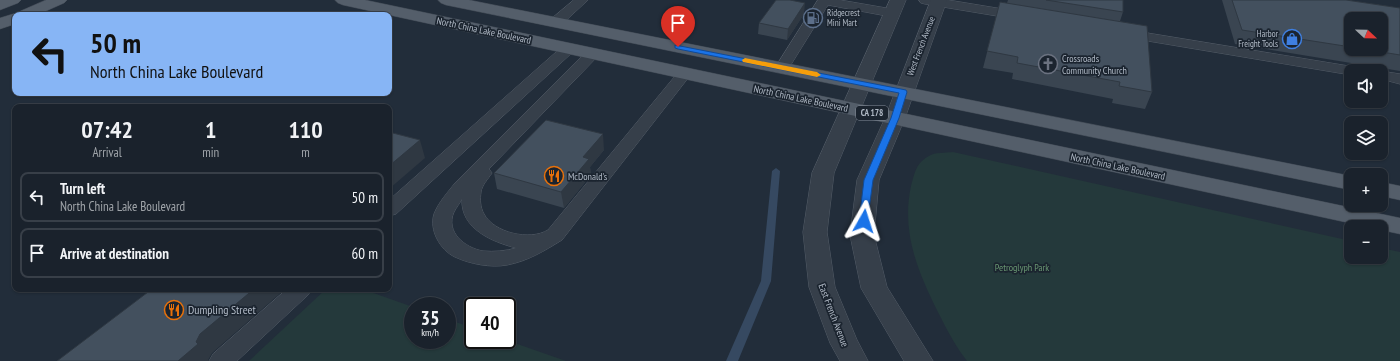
<!DOCTYPE html>
<meta charset="utf-8">
<style>
:root{--surface:#1a222c;--page:#272f38;--text:#f1f3f6;--muted:#9fa4a9;--line:#383f48}
body{margin:0;font-family:"PT Sans Narrow",sans-serif;background:var(--page);color:var(--text);height:100vh;display:flex;flex-direction:column;font-size:15px;white-space:nowrap}
*{box-sizing:border-box;margin:0}
p{font-size:13px;color:var(--muted)}
.icon{flex:none;width:22px;height:22px;fill:none;stroke:currentColor;stroke-width:2;stroke-linecap:round;stroke-linejoin:round}
.map{position:relative;flex:1;overflow:hidden}
.side{position:absolute;left:12px;top:104px;width:380px;height:188px;display:flex;flex-direction:column;background:var(--surface);border-radius:8px;box-shadow:0 1px 3px #0004,0 0 0 1px var(--line)}
.side>*{flex:none}
.banner{position:absolute;left:12px;top:12px;width:380px;height:84px;border-radius:8px;box-shadow:0 1px 3px #0004,0 0 0 1px var(--line);background:#87b5f5;color:#111;overflow:hidden}
.needle{width:26px;rotate:112deg}
.fabs{position:absolute;left:1344px;top:12px;display:grid;gap:8px}
.fabs a{display:grid;place-items:center;width:44px;height:44px;border-radius:8px;background:var(--surface);box-shadow:0 1px 3px #0004,0 0 0 1px var(--line);font-size:20px}
.speed{position:absolute;left:404px;top:297px;display:flex;gap:8px;font-size:20px;font-weight:700;text-align:center}
.speed>*{display:grid;place-content:center;width:52px;height:52px;border-radius:50%;background:var(--surface);box-shadow:0 1px 3px #0004,0 0 0 1px var(--line);line-height:1}
.speed small{font-size:10px;font-weight:400}
.speed .limit{border:2px solid #111;border-radius:6px;background:#fff;color:#111}
.pin{position:absolute;display:grid;place-items:center;width:34px;height:34px;color:#fff;margin:-41px -17px;border-radius:50% 50% 50% 0;rotate:-45deg;box-shadow:0 0 4px #0007}
.pin .icon{rotate:45deg}
.me{position:absolute;width:44px;margin:-22px;rotate:6deg;stroke-linejoin:round;filter:drop-shadow(0 0 3px #0008)}
.turn{display:flex;align-items:center;gap:14px;height:84px;padding:0 12px;font-size:18px}
.turn .icon{width:52px;height:52px;stroke-width:2.5}
.turn b{display:block;font-size:28px;line-height:34px}
.eta{display:flex;justify-content:space-evenly;align-items:center;height:68px;text-align:center}
.eta b{font-size:24px;font-weight:700;line-height:28px}
ul{padding:0;list-style:none}
li{display:flex;align-items:center;gap:12px;height:50px;margin:0 8px 6px;padding:0 4px;border:2px solid var(--line);border-radius:8px}
li div{flex:1}
li b{display:block;font-size:15px}
li em{font-style:normal}
.map>svg:first-child{display:block}
.green{fill:#24393b}
.lines{fill:none;stroke-linecap:round;stroke-linejoin:round}
.stream{fill:#364961;fill-rule:evenodd}
.service-casing{stroke:#545d68;stroke-width:1}
.tertiary-casing{stroke:#545d68;stroke-width:1}
.primary-casing{stroke:#3f4853;stroke-width:1}
.service{fill:#363f4a;fill-rule:evenodd}
.tertiary{fill:#363f4a;fill-rule:evenodd}
.primary{fill:#545e6a;fill-rule:evenodd}
.wall{fill:#3a4551;fill-rule:evenodd}
.shaded-wall{fill:#2f3842}
.building{fill:#43505e;stroke:#2f3842}
.route{fill:#1a73e8;stroke:#114b97}
.slow{fill:#f59e0b}
.labels{text-anchor:middle;stroke-width:3.5;stroke-linejoin:round;paint-order:stroke}
.far-poi-label{font-size:9px;fill:#b1bac6;stroke:#1b242f;text-anchor:start}
.far-street-label{font-size:9px;fill:#b1bac6;stroke:#1b242f}
.shield{fill:#1b242f;stroke:#848d99;stroke-width:1}
.shield-label{font-size:9px;font-weight:bold;fill:#b1bac6}
.street-label{font-size:10px;fill:#b1bac6;stroke:#1b242f}
.poi-label{font-size:10px;fill:#b1bac6;stroke:#1b242f;text-anchor:start}
.park-label{font-size:10px;fill:#699772;stroke:#1b242f}
.near-poi-label{font-size:12px;fill:#b1bac6;stroke:#1b242f;text-anchor:start}
</style>
<div class="map">
<svg width="1400" height="361" viewBox="0 0 1400 361">
<rect width="100%" height="100%" fill="#222d3a"/>
<path class="green" d="M953,152L1351,241V257H1381V248L1400,252V361H967C956,347 947,330 939,314C918,272 901,233 911,186C915,172 916,163 929,156C935,152 946,153 953,152Z
M326,289H362L413,307V340H447V319L473,328V340H506L566,361H249Z"/>
<g class="lines">
<path class="stream" d="M776,168L780,171L771,281L738,361H726L761,281L772,171Z"/>
<g class="service-casing">
<path id="service" d="M574,0H588L561,25H551L549,22L551,19Z
M818,0H840L892,9L897,10L899,13L897,16L892,17L828,5L787,71L782,72L777,71L775,68Z
M919,0H948L1021,12L1026,13L1028,16L1026,19L1021,20L925,4L921,3Z
M1123,29L1355,67L1360,68L1362,71H1351V75L1118,36L1116,33L1118,30Z
M569,44L574,45L576,48L574,51L396,214L389,216V200L564,45Z
M593,49L598,50L600,53L598,56L489,169L492,173C488,179 482,185 481,192C480,199 480,207 484,214C494,233 530,241 548,230L680,70L685,69L690,70L692,73L562,240C544,251 528,261 507,265C491,268 470,264 455,257C440,250 429,230 434,214C438,203 448,192 455,183L588,50ZM462,199C460,229 493,242 516,248C506,251 494,252 483,251C465,248 445,232 454,212C456,208 460,203 462,199Z
M1379,71H1381L1400,74V84L1381,79V71Z
M287,289H312L308,295L237,361H209L213,354Z"/>
</g>
<g class="tertiary-casing">
<path id="tertiary" d="M890,0H906L834,173L827,232L835,287L857,340L868,361H840L830,343L809,287L803,232L812,173Z
M931,0H947L905,118L879,180L874,235L887,287L933,361H904L861,288L850,235L857,180L885,118Z"/>
</g>
<g class="primary-casing">
<path id="primary" d="M0,0H21L18,3L0,10Z
M46,0H67L64,3L37,15H15V24L0,29V18L16,13Z
M335,0H365L1400,218V234L1381,230V227H1368L343,5L338,3Z
M438,0H469L1351,176V190L446,5L441,3Z
M1381,182L1400,186V200L1381,196Z"/>
</g>
<use href="#service" class="service"/>
<use href="#tertiary" class="tertiary"/>
<use href="#primary" class="primary"/>
</g>
<path class="wall" d="M1008,0H1123V12L1120,21L1152,92L1145,109L1112,103L1113,99L1012,79L1013,73L983,68L1000,2L1007,3Z
M1222,0H1346L1400,8V71L1235,44ZM1351,19L1381,49H1351Z
M804,14L787,40L758,34L759,23Z
M604,150L590,167L591,175L564,208L497,189L494,173Z"/>
<path class="shaded-wall" d="M805,3L804,14L787,40L788,29Z
M603,134L604,150L590,167L591,175L564,208L561,192L583,157Z
M420,140L425,158L389,189V166Z
M254,289H285L212,353L208,360L209,361H178L196,342L200,334Z"/>
<path class="building" d="M776,0H790L805,3L788,29L759,23Z
M1046,0H1123V12Z
M1232,0H1346L1400,8V55L1364,49H1381V19H1351V47L1242,30Z
M1000,2L1147,26L1152,92L1119,86L1120,82L1017,63L1018,57L987,51Z
M546,120L603,134L583,157L589,159L561,192L494,173Z
M389,132L420,140L389,166Z
M152,289H254L200,334L196,342L198,344L178,361H57Z"/>
<path class="route" d="M675,45L906,90L907,92L899,118L873,180L867,224H860L859,221L864,180L891,118L899,93L678,49L675,48Z"/>
<path class="slow" d="M745,58L817,72L821,75L817,77L743,62L742,60Z"/>
<defs>
<g id="fuel-ring" transform="scale(1)"><circle r="9.5" fill="#1b242f" stroke="#5c6f8a" stroke-width="1.5"/><path d="M-5.5-6h7V0h2V4h1.3V-2.5L3-4.5l.8-.8L6-3V5H2.5V1h-1V6h-7ZM-4.2-4.7v3.2H.2V-4.7Z" fill="#5c6f8a"/></g>
<g id="shop-ring" transform="scale(1)"><circle r="9.5" fill="#1b242f" stroke="#3f7fe0" stroke-width="1.5"/><path d="M-5-2.5h2.3a2.7 3.5 0 0 1 5.4 0H5L5.5 6h-11ZM-1.5-2.5h3a1.5 2.3 0 0 0-3 0Z" fill="#3f7fe0"/></g>
<g id="church-ring" transform="scale(1)"><circle r="9.5" fill="#1b242f" stroke="#6b7280" stroke-width="1.5"/><path d="M-1.2-6h2.4v3.5h3.3v2.4h-3.3V6h-2.4V-.1h-3.3v-2.4h3.3Z" fill="#6b7280"/></g>
<g id="restaurant-ring" transform="scale(1)"><circle r="9.5" fill="#1b242f" stroke="#e8710a" stroke-width="1.5"/><path d="M-5-6h1v4h1v-4h1v4h1v-4h1v5L-1.5 .5V6h-2V.5L-5-1ZM5-6V6H3V1.5H1.5Q1.5-4 5-6Z" fill="#e8710a"/></g>
</defs>
<g fill-rule="evenodd">
<use href="#fuel-ring" x="813" y="18"/>
<use href="#shop-ring" x="1292" y="39"/>
<use href="#church-ring" x="1048" y="64"/>
<use href="#restaurant-ring" x="554" y="176"/>
<use href="#restaurant-ring" x="174" y="310"/>
</g>
<g class="labels">
<g class="far-poi-label">
<text x="827" y="16">Ridgecrest<tspan x="827" dy="10">Mini Mart</tspan></text>
<text x="1278" y="37" text-anchor="end">Harbor<tspan x="1278" dy="10">Freight Tools</tspan></text>
</g>
<g class="far-street-label">
<text transform="translate(921 46) rotate(-69)" y="3">West French Avenue</text>
</g>
<rect class="shield" x="856" y="106" width="32" height="14" rx="3"/>
<g class="shield-label">
<text x="872" y="116">CA 178</text>
</g>
<g class="street-label">
<text transform="translate(484 30) rotate(12)" y="4">North China Lake Boulevard</text>
<text transform="translate(801 98) rotate(12)" y="4">North China Lake Boulevard</text>
<text transform="translate(1118 166) rotate(12)" y="4">North China Lake Boulevard</text>
<text transform="translate(834 315) rotate(69)" y="4">East French Avenue</text>
</g>
<g class="poi-label">
<text x="1062" y="62">Crossroads<tspan x="1062" dy="12">Community Church</tspan></text>
<text x="568" y="180">McDonald's</text>
</g>
<g class="park-label">
<text x="1022" y="271">Petroglyph Park</text>
</g>
<g class="near-poi-label">
<text x="188" y="314">Dumpling Street</text>
</g>
</g>
</svg>
<div class="fabs">
<a><svg class="needle" viewBox="-14 -14 28 28"><path d="M0-13l5 13h-10z" fill="#e53935"/><path d="M0 13l5-13h-10z" fill="#9fa4a9"/></svg></a>
<a><svg class="icon" aria-label="sound" viewBox="0 0 24 24"><path d="M4 9h4l5-4v14l-5-4H4zM17 9q2 3 0 6"/></svg></a>
<a><svg class="icon" aria-label="layers" viewBox="0 0 24 24"><path d="M12 4l9 5-9 5-9-5zM3 14l9 5 9-5"/></svg></a>
<a>+</a>
<a>−</a>
</div>
<div class="speed"><div>35<small>km/h</small></div><div class="limit">40</div></div>
<div class="pin" style="left:678px;top:47px;background:#d93025"><svg class="icon" aria-label="arrive" viewBox="0 0 24 24"><path d="M6 21V4h12l-3 4 3 4H6"/></svg></div>
<svg class="me" style="left:864px;top:221px" viewBox="-20 -20 40 40"><path d="M0-17L14 15 0 8-14 15z" fill="#1a73e8" stroke="#fff" stroke-width="4"/></svg>
<div class="banner">
<div class="turn"><svg class="icon" aria-label="left" viewBox="0 0 24 24"><path d="M17 20v-9H6M10 6l-5 5 5 5"/></svg><div><b>50 m</b>North China Lake Boulevard</div></div>
</div>
<section class="side">
<div class="eta">
<div><b>07:42</b><p>Arrival</p></div>
<div><b>1</b><p>min</p></div>
<div><b>110</b><p>m</p></div>
</div>
<ul>
<li><svg class="icon" aria-label="left" viewBox="0 0 24 24"><path d="M17 20v-9H6M10 6l-5 5 5 5"/></svg><div><b>Turn left</b><p>North China Lake Boulevard</p></div><em>50 m</em></li>
<li><svg class="icon" aria-label="arrive" viewBox="0 0 24 24"><path d="M6 21V4h12l-3 4 3 4H6"/></svg><div><b>Arrive at destination</b></div><em>60 m</em></li>
</ul>
</section>
</div>
